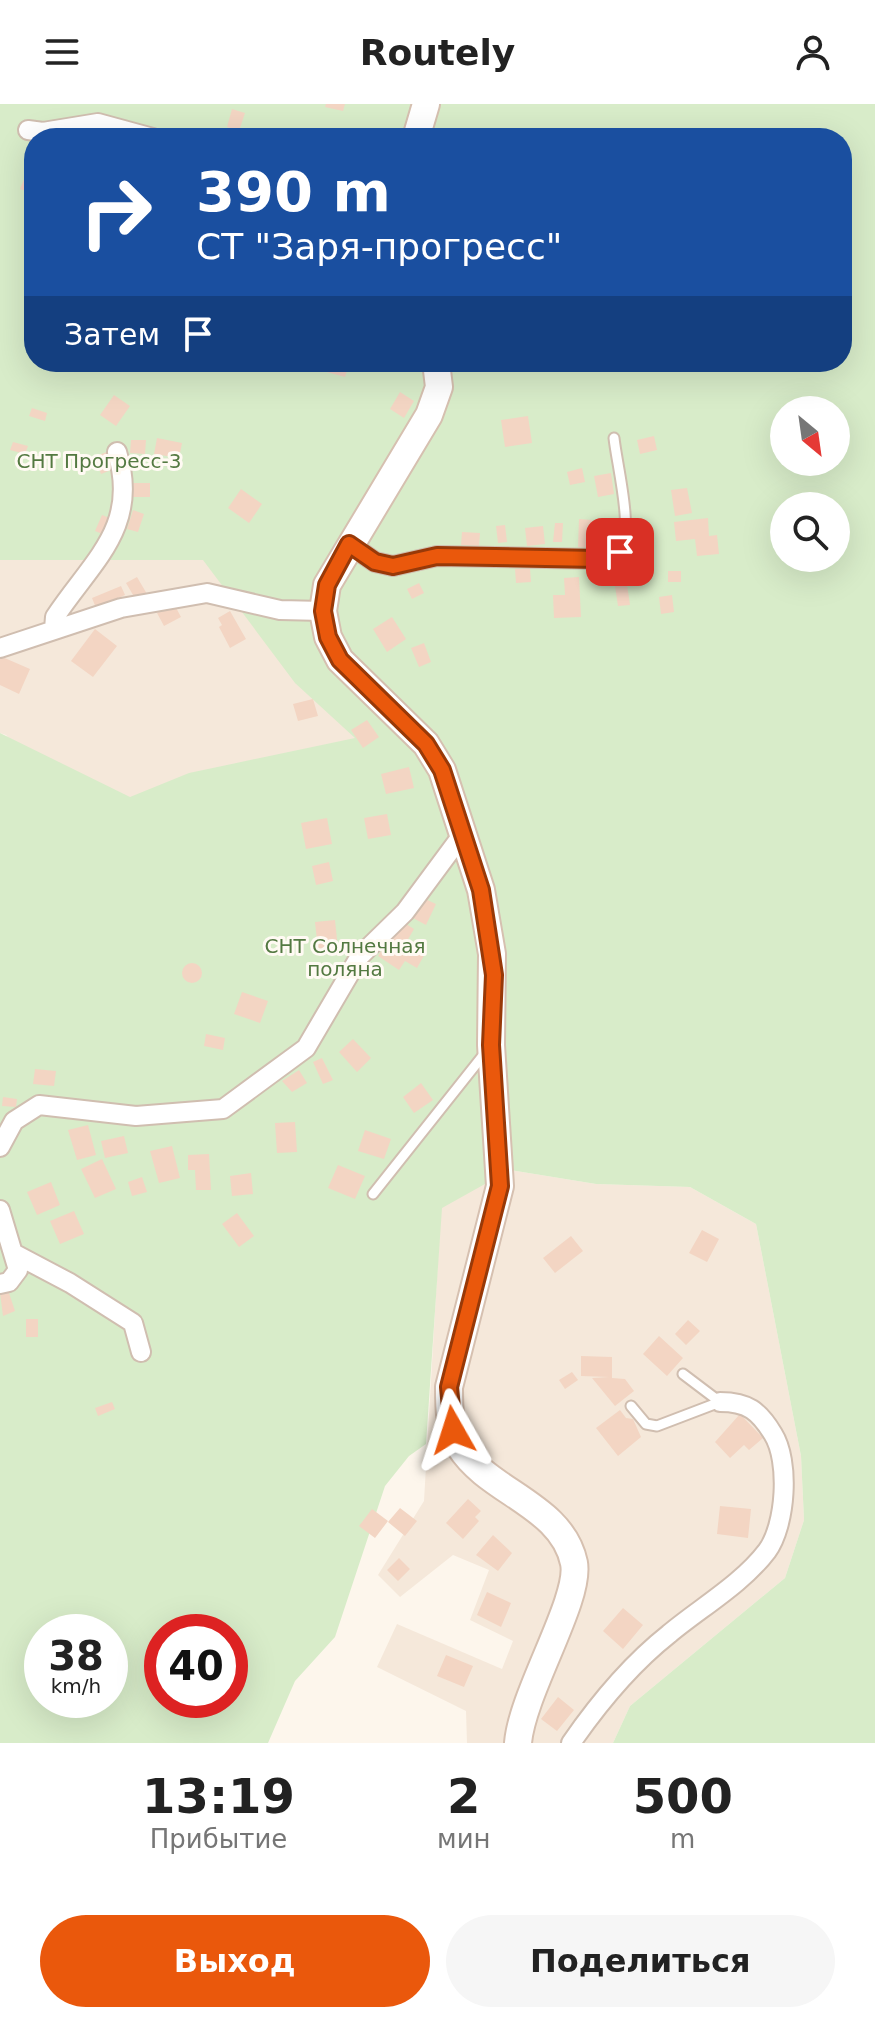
<!DOCTYPE html>
<html lang="ru">
<meta charset="utf-8">
<style>
:root{--surface:#fff;--page:#f6f6f6;--text:#222;--muted:#767676;--accent:#ea580c}
body{margin:0;font-family:"DejaVu Sans",sans-serif;background:var(--page);color:var(--text);height:100vh;display:flex;flex-direction:column;font-size:30px;white-space:nowrap}
*{box-sizing:border-box;margin:0}
p{font-size:26px;color:var(--muted)}
.icon{flex:none;width:44px;height:44px;fill:none;stroke:currentColor;stroke-width:2;stroke-linecap:round;stroke-linejoin:round}
.map{position:relative;height:1639px;overflow:hidden}
.drawer{display:flex;flex-direction:column;background:var(--surface);flex:1}
.drawer>*{flex:none}
.top-card{position:absolute;left:24px;top:24px;width:828px;height:244px;border-radius:32px;box-shadow:0 8px 32px #0002;background:#1a4fa0;color:#fff;overflow:hidden}
.needle{width:52px;rotate:151deg}
.buttons{position:absolute;left:770px;top:292px;display:grid;gap:16px}
.buttons a{display:grid;place-items:center;width:80px;height:80px;border-radius:50%;background:var(--surface);box-shadow:0 8px 32px #0002;font-size:40px}
.speed{position:absolute;left:24px;top:1510px;display:flex;gap:16px;font-size:40px;font-weight:700;text-align:center}
.speed>*{display:grid;place-content:center;width:104px;height:104px;border-radius:50%;background:var(--surface);box-shadow:0 8px 32px #0002;line-height:1}
.speed small{font-size:20px;font-weight:400}
.speed .limit{border:12px solid #d22;background:#fff;color:#111}
.pin{position:absolute;display:grid;place-items:center;width:68px;height:68px;color:#fff;margin:-34px;border-radius:16px;box-shadow:0 4px 12px #0006}
.me{position:absolute;width:88px;margin:-44px;rotate:354deg;stroke-linejoin:round;filter:drop-shadow(0 0 6px #0008)}
.turn{display:flex;align-items:center;gap:28px;height:168px;padding:0 40px;font-size:36px}
.turn .icon{width:104px;height:104px;stroke-width:2.5}
.turn b{display:block;font-size:56px;line-height:68px}
.then{display:flex;align-items:center;height:76px;padding:0 40px;background:#0003;gap:16px;font-size:30px}
.eta{display:flex;justify-content:space-evenly;align-items:center;height:136px;text-align:center}
.eta b{font-size:48px;font-weight:700;line-height:56px}
.primary-button{display:flex;gap:16px;margin-top:auto;padding:16px 40px}
.primary-button a{flex:1;height:92px;border-radius:48px;background:var(--accent);color:#fff;font-size:32px;font-weight:700;line-height:92px;text-align:center}
.primary-button a+a{background:var(--page);color:var(--text)}
header{display:flex;justify-content:space-between;align-items:center;height:104px;padding:0 40px;background:var(--surface);font-size:36px;font-weight:700}
.map>svg:first-child{display:block}
.residential{fill:#f5e8da}
.green{fill:#d8ecc9;fill-rule:evenodd}
.building{fill:#f3d5c3}
.lines{fill:none;stroke-linecap:round;stroke-linejoin:round}
.lane-casing{stroke:#d0beb0;stroke-width:13}
.street-casing{stroke:#d0beb0;stroke-width:22}
.secondary-casing{stroke:#d6c0b0;stroke-width:30}
.lane{stroke:#fff;stroke-width:9}
.street{stroke:#fff;stroke-width:18}
.secondary{stroke:#fff;stroke-width:26}
.route-casing{stroke:#983908;stroke-width:20}
.route{stroke:#ea580c;stroke-width:14}
.labels{text-anchor:middle;stroke-width:6;stroke-linejoin:round;paint-order:stroke}
.park-label{font-size:20px;fill:#537941;stroke:#fffaf3}
</style>
<header><svg class="icon" aria-label="menu" viewBox="0 0 24 24"><path d="M4 6h16M4 12h16M4 18h16"/></svg>Routely<svg class="icon" aria-label="person" viewBox="0 0 24 24"><circle cx="12" cy="8" r="4"/><path d="M4 21q1-7 8-7t8 7"/></svg></header>
<div class="map">
<svg width="875" height="1639" viewBox="0 0 875 1639">
<rect width="100%" height="100%" fill="#fdf6ec"/>
<path class="residential" d="M0,0L34,34V258H440L510,1066L596,1080L690,1083L756,1120L801,1352L804,1416L785,1474L630,1602L613,1639H467L466,1607L377,1563L397,1520L502,1565L513,1537L470,1516L489,1466L453,1451L400,1493L378,1471L424,1397L441,1104L6,631L0,629Z"/>
<path class="green" d="M0,0H875V1639H613L630,1602L785,1474L804,1416L801,1352L756,1120L690,1083L596,1080L510,1066L442,1104L426,1340L409,1352L385,1382L335,1533L295,1577L268,1639H0V629L130,693L189,669L355,634L295,579L203,456H0ZM34,34H842V258H34ZM784,306H836V358H784ZM784,402H836V454H784ZM42,1528H110V1596H42ZM162,1528H230V1596H162Z"/>
<path class="building" d="M326,0H345L343,7L325,3Z
M232,5L245,9L239,27L227,23Z
M27,68L34,70V90L20,85Z
M326,258H350L345,273L323,267Z
M400,288L414,297L404,314L390,305Z
M114,291L130,302L116,322L100,311Z
M32,304L47,309L45,317L29,312Z
M528,312L532,339L505,343L501,316Z
M654,332L657,346L640,350L637,336Z
M157,334L182,339L179,354L154,350Z
M131,336H146L145,350L130,349Z
M13,338L28,342L25,350L10,346Z
M109,347L116,364L101,370L94,353Z
M582,364L585,378L570,381L567,368Z
M611,369L614,390L598,393L594,372Z
M129,379H150V393H130Z
M687,384L692,409L675,412L671,386Z
M241,385L262,400L249,419L228,404Z
M133,406L144,410L138,428L127,425Z
M102,411L112,415L105,431L95,427Z
M708,414L709,432L717,431L719,450L697,452L695,435L676,437L674,418Z
M579,415L592,416L590,444L578,443Z
M555,419H563L562,438H553Z
M505,421L507,438L498,439L496,422Z
M543,422L545,440L527,442L525,424Z
M462,428L480,429L479,442L461,441Z
M530,464L531,478L516,479L515,465Z
M668,467H681V478H668Z
M137,473L147,490L136,496L126,479Z
M579,473L581,513L554,514L553,491H565L564,474Z
M419,479L424,489L412,495L407,485Z
M627,480L630,501L618,502L615,482Z
M121,482L125,491L96,504L92,494Z
M672,491L674,508L661,510L659,493Z
M174,500L181,513L164,522L157,509Z
M230,507L246,535L230,544L219,523L222,521L218,514Z
M392,513L406,535L387,548L373,525Z
M95,525L117,542L93,573L71,557Z
M424,539L431,558L419,563L411,544Z
M0,552L30,565L19,590L0,581Z
M313,595L318,612L298,617L293,600Z
M367,616L379,633L363,644L351,626Z
M409,663L414,684L386,690L381,670Z
M387,710L391,731L368,735L364,714Z
M327,714L332,740L306,745L301,719Z
M329,758L333,777L316,781L312,762Z
M423,794L436,800L426,821L413,814Z
M335,816L338,845L318,846L315,818Z
M403,818L414,825L407,837L426,848L417,864L405,857L399,866L378,852L394,826Z
M182 869a10 10 0 1 1 20 0a10 10 0 1 1-20 0Z
M242,888L268,897L260,919L234,910Z
M206,930L225,934L223,946L204,942Z
M353,935L371,954L357,968L339,948Z
M322,954L333,976L323,980L313,958Z
M35,965L56,967L54,982L33,980Z
M299,966L307,979L292,988L282,977Z
M421,979L433,996L414,1009L403,993Z
M3,993L17,995L16,1003L2,1002Z
M295,1018L297,1048L277,1049L275,1019Z
M88,1021L96,1051L77,1056L68,1026Z
M365,1026L391,1035L384,1055L358,1047Z
M124,1032L128,1049L105,1054L101,1037Z
M172,1042L180,1074L159,1079L150,1047Z
M209,1050L211,1086H196L195,1066H188V1051Z
M102,1055L116,1085L95,1094L81,1065Z
M338,1061L365,1072L355,1095L328,1084Z
M251,1069L253,1090L232,1092L230,1072Z
M142,1073L147,1088L132,1092L128,1078Z
M51,1078L60,1101L37,1111L27,1088Z
M74,1107L84,1130L60,1140L50,1117Z
M237,1109L254,1132L239,1143L222,1120Z
M702,1126L719,1135L707,1158L689,1149Z
M571,1132L583,1147L555,1169L543,1154Z
M8,1186L15,1207L3,1212L0,1189Z
M26,1215H38V1233H26Z
M688,1216L700,1227L686,1241L675,1230Z
M659,1232L683,1254L667,1272L643,1250Z
M581,1252L612,1253V1274L625,1275L634,1287L615,1302L592,1274L609,1273L581,1272Z
M572,1268L578,1276L565,1285L559,1276Z
M112,1298L115,1305L98,1312L95,1304Z
M620,1306L626,1314L633,1315L641,1333L618,1352L596,1324Z
M740,1310L763,1334L749,1346L744,1341L730,1354L715,1338Z
M468,1395L481,1407L475,1413L479,1417L463,1435L446,1419Z
M720,1402L751,1405L748,1434L717,1430Z
M400,1404L417,1417L405,1432L388,1418Z
M372,1405L388,1417L375,1434L359,1422Z
M493,1431L512,1449L498,1467L476,1451Z
M399,1454L410,1465L398,1477L387,1466Z
M487,1488L511,1499L501,1523L477,1511Z
M623,1504L643,1521L623,1545L603,1527Z
M446,1551L473,1562L464,1583L437,1572Z
M558,1593L574,1606L557,1627L541,1615Z"/>
<g class="lines">
<g class="lane-casing">
<path id="lane" d="M614,334C617,362 634,426 620,448
M373,1090L485,949
M631,1302L646,1320L657,1322L720,1298L683,1270"/>
</g>
<g class="street-casing">
<path id="street" d="M28,26L43,28L98,19L153,34
M349,440L375,458L393,462L437,452L597,455L620,448
M54,525L55,513C92,457 140,423 117,348
M0,544L121,504L207,489L280,506L323,507
M0,1043L14,1017L39,1001L136,1012L223,1005L306,944L360,852L405,808L465,727
M0,1106L18,1166L9,1178L0,1180
M15,1150L70,1179L133,1219L141,1248
M571,1639C598,1600 631,1560 669,1530C700,1504 742,1480 767,1447C786,1421 790,1357 773,1330C759,1307 748,1298 720,1298"/>
</g>
<g class="secondary-casing">
<path id="secondary" d="M416,34L426,0
M436,258L439,283L429,311L327,481L323,507L328,533L340,556L426,640L442,666L481,786L492,850L491,941L500,1082L449,1283C449,1303 449,1325 460,1343C489,1389 562,1401 574,1459C581,1495 522,1589 518,1639"/>
</g>
<use href="#lane" class="lane"/>
<use href="#street" class="street"/>
<use href="#secondary" class="secondary"/>
</g>
<g class="lines">
<g class="route-casing">
<path id="route" d="M453,1326L449,1283L500,1082L491,941L494,871L481,786L442,666L426,640L340,556L328,533L323,507L327,481L349,440L375,458L393,462L437,452L597,455L620,448"/>
</g>
<use href="#route" class="route"/>
</g>
<g class="labels">
<g class="park-label">
<text x="99" y="364">СНТ Прогресс-3</text>
<text x="345" y="849">СНТ Солнечная<tspan x="345" dy="23">поляна</tspan></text>
</g>
</g>
</svg>
<div class="buttons">
<a><svg class="needle" viewBox="-14 -14 28 28"><path d="M0-13l5 13h-10z" fill="#e53935"/><path d="M0 13l5-13h-10z" fill="#767676"/></svg></a>
<a><svg class="icon" aria-label="search" viewBox="0 0 24 24"><circle cx="10" cy="10" r="6"/><path d="M15 15l6 6"/></svg></a>
</div>
<div class="speed"><div>38<small>km/h</small></div><div class="limit">40</div></div>
<div class="pin" style="left:620px;top:448px;background:#d93025"><svg class="icon" aria-label="arrive" viewBox="0 0 24 24"><path d="M6 21V4h12l-3 4 3 4H6"/></svg></div>
<svg class="me" style="left:453px;top:1326px" viewBox="-20 -20 40 40"><path d="M0-17L14 15 0 8-14 15z" fill="#ea580c" stroke="#fff" stroke-width="4"/></svg>
<div class="top-card">
<div class="turn"><svg class="icon" aria-label="right" viewBox="0 0 24 24"><path d="M7 20v-9h11M14 6l5 5-5 5"/></svg><div><b>390 m</b>СТ &quot;Заря-прогресс&quot;</div></div>
<div class="then">Затем<svg class="icon" aria-label="arrive" viewBox="0 0 24 24"><path d="M6 21V4h12l-3 4 3 4H6"/></svg></div>
</div>
</div>
<section class="drawer">
<div class="eta">
<div><b>13:19</b><p>Прибытие</p></div>
<div><b>2</b><p>мин</p></div>
<div><b>500</b><p>m</p></div>
</div>
<div class="primary-button"><a>Выход</a><a>Поделиться</a></div>
</section>
